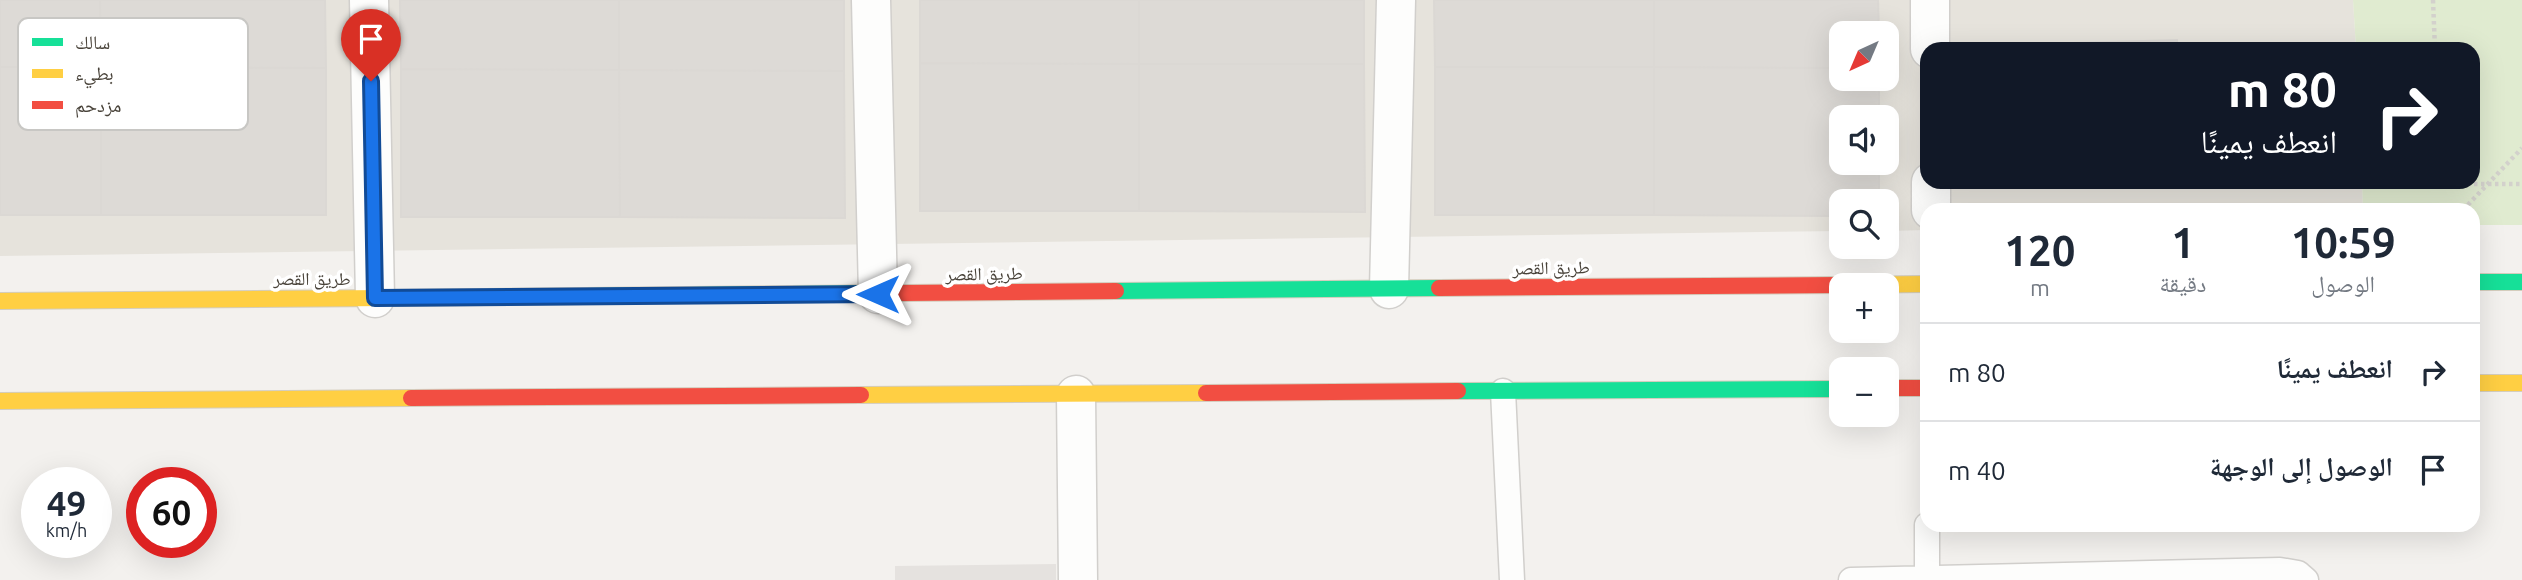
<!DOCTYPE html>
<html lang="ar">
<meta charset="utf-8">
<style>
:root{--surface:#fff;--page:#f2f2f3;--text:#1f2937;--muted:#747a83;--line:#e0e1e3}
body{margin:0;font-family:Ubuntu,"Noto Naskh Arabic",sans-serif;background:var(--page);color:var(--text);direction:rtl;height:100vh;display:flex;flex-direction:column;font-size:26px;white-space:nowrap}
*{box-sizing:border-box;margin:0}
p{font-size:23px;color:var(--muted)}
.icon{flex:none;width:38px;height:38px;fill:none;stroke:currentColor;stroke-width:2;stroke-linecap:round;stroke-linejoin:round}
.map{position:relative;flex:1;overflow:hidden;direction:ltr}
.panel{position:absolute;left:1920px;top:203px;width:560px;height:329px;display:flex;flex-direction:column;background:var(--surface);border-radius:21px;box-shadow:0 7px 28px #0002;direction:rtl}
.panel>*{flex:none}
.banner{position:absolute;left:1920px;top:42px;width:560px;height:147px;border-radius:21px;box-shadow:0 7px 28px #0002;direction:rtl;background:#111827;color:#fff;overflow:hidden}
.needle{width:46px;rotate:224deg}
.buttons{position:absolute;left:1829px;top:21px;display:grid;gap:14px}
.buttons a{display:grid;place-items:center;width:70px;height:70px;border-radius:14px;background:var(--surface);box-shadow:0 7px 28px #0002;font-size:35px}
.speed{position:absolute;left:21px;top:467px;display:flex;gap:14px;font-size:35px;font-weight:700;text-align:center}
.speed>*{display:grid;place-content:center;width:91px;height:91px;border-radius:50%;background:var(--surface);box-shadow:0 7px 28px #0002;line-height:1}
.speed small{font-size:18px;font-weight:400}
.speed .limit{border:10px solid #d22;background:#fff;color:#111}
.pin{position:absolute;display:grid;place-items:center;width:60px;height:60px;color:#fff;margin:-72px -30px;border-radius:50% 50% 50% 0;rotate:-45deg;box-shadow:0 0 7px #0007}
.pin .icon{rotate:45deg}
.me{position:absolute;width:77px;margin:-38px;rotate:270deg;stroke-linejoin:round;filter:drop-shadow(0 0 5px #0008)}
.turn{display:flex;align-items:center;gap:24px;height:147px;padding:0 28px;font-size:32px}
.turn .icon{width:91px;height:91px;stroke-width:2.5}
.turn b{display:block;font-size:49px;line-height:60px}
.eta{display:flex;justify-content:space-evenly;align-items:center;height:119px;text-align:center}
.eta b{font-size:42px;font-weight:700;line-height:49px}
ul{padding:0;list-style:none}
li{display:flex;align-items:center;gap:21px;height:98px;padding:0 28px;border-top:2px solid var(--line)}
li div{flex:1}
li b{display:block;font-size:26px}
li em{font-style:normal}
.map>svg:first-child{display:block}
.residential{fill:#e6e3dc;fill-rule:evenodd}
.green{fill:#e0ebd0}
.parking{fill:#e5e2df}
.building{fill:#dddad6;stroke:#dbd8d4;stroke-width:2}
.lines{fill:none;stroke-linecap:round;stroke-linejoin:round}
.lane-casing{stroke:#d1cfcc;stroke-width:27}
.street-casing{stroke:#d1cfcc;stroke-width:41}
.fast-casing{stroke:#d4cdbd;stroke-width:18}
.slow-casing{stroke:#d4cdbd;stroke-width:18}
.jam-casing{stroke:#d4cdbd;stroke-width:18}
.path{stroke:#d3d1cc;stroke-width:4.5;stroke-dasharray:3.5 3.5;stroke-linecap:butt}
.lane{stroke:#fdfdfc;stroke-width:24}
.street{stroke:#fdfdfc;stroke-width:38}
.fast{stroke:#16e098;stroke-width:16}
.slow{stroke:#ffcf43;stroke-width:16}
.jam{stroke:#f24e42;stroke-width:16}
.route-casing{stroke:#114b97;stroke-width:18}
.route{stroke:#1a73e8;stroke-width:12}
.labels{text-anchor:middle;stroke-width:7;stroke-linejoin:round;paint-order:stroke}
.street-label{font-size:18px;fill:#49433a;stroke:#fff}
.key{fill:#fff;stroke:#c8c7c4;stroke-width:2}
.key-label{font-size:19px;fill:#49433a}
</style>
<div class="map">
<svg width="2522" height="580" viewBox="0 0 2522 580">
<rect width="100%" height="100%" fill="#f3f1ee"/>
<path class="residential" d="M0,0H2353L2356,49H1927V182H2362L2363,210H1927V230L1887,231L1886,201H1841V231L0,256ZM1841,33H1886V79H1841ZM1841,117H1886V163H1841Z"/>
<path class="green" d="M2353,0H2522V225H2473V210H2363L2362,182H2473V49H2356Z"/>
<path class="parking" d="M1056,564V580H895V566Z"/>
<path class="building" d="M0,0H100L101,67H0Z
M100,0H325L326,68L101,67Z
M400,0H619V70L401,69Z
M619,0H844V71L619,70Z
M920,0H1139V64L920,63Z
M1139,0H1364V64H1139Z
M1434,0H1654V67H1435Z
M1654,0H1878L1879,33H1841V68L1654,67Z
M2177,40V49H2075L2074,43Z
M920,63L1139,64V211H920Z
M1139,64H1364L1365,212L1139,211Z
M0,67H101V215H0Z
M101,67L326,68V215H101Z
M1435,67H1654V215H1435Z
M1654,67L1841,68V79H1879V117H1841V163H1879V201H1841V216L1654,215Z
M401,69L619,70L620,217H401Z
M619,70L844,71L845,218L620,217Z"/>
<g class="lines">
<g class="lane-casing">
<path id="lane" d="M1503,391L1512,580
M1927,578V525
M1851,580L2280,570L2298,573L2306,580"/>
</g>
<g class="street-casing">
<path id="street" d="M369,0L375,298
M871,0L878,294
M1930,0V49
M1931,182V210
M1389,289L1396,0
M1076,395L1078,580"/>
</g>
<g class="fast-casing">
<path id="fast" d="M2473,282H2522
M1116,291L1439,288
M388,298L903,293
M1458,391L1841,389"/>
</g>
<g class="slow-casing">
<path id="slow" d="M1839,285L1927,284
M0,301L388,298
M2473,383H2522
M861,395L1206,393
M0,401L411,398"/>
</g>
<g class="jam-casing">
<path id="jam" d="M1439,288L1839,285
M903,293L1116,291
M1886,388H1927
M1206,393L1458,391
M411,398L861,395"/>
</g>
<path class="path" d="M2433,0L2435,49
M2441,182V184H2522
M2463,210L2522,148"/>
<use href="#lane" class="lane"/>
<use href="#street" class="street"/>
<use href="#fast" class="fast"/>
<use href="#slow" class="slow"/>
<use href="#jam" class="jam"/>
</g>
<g class="lines">
<g class="route-casing">
<path id="route" d="M371,81L375,298L878,294"/>
</g>
<use href="#route" class="route"/>
</g>
<g class="labels">
<g class="street-label">
<text transform="translate(1551 268) rotate(-1)" y="6">طريق القصر</text>
<text transform="translate(984 274) rotate(-1)" y="6">طريق القصر</text>
<text x="312" y="285">طريق القصر</text>
</g>
</g>
<rect x="18" y="18" width="230" height="112" rx="10" class="key"/>
<rect x="32" y="38" width="31" height="8" fill="#16e098"/>
<rect x="32" y="69" width="31" height="9" fill="#ffcf43"/>
<rect x="32" y="101" width="31" height="8" fill="#f24e42"/>
<g class="key-label">
<text x="75" y="49">سالك</text>
<text x="75" y="80">بطيء</text>
<text x="75" y="112">مزدحم</text>
</g>
</svg>
<div class="buttons">
<a><svg class="needle" viewBox="-14 -14 28 28"><path d="M0-13l5 13h-10z" fill="#e53935"/><path d="M0 13l5-13h-10z" fill="#747a83"/></svg></a>
<a><svg class="icon" aria-label="sound" viewBox="0 0 24 24"><path d="M4 9h4l5-4v14l-5-4H4zM17 9q2 3 0 6"/></svg></a>
<a><svg class="icon" aria-label="search" viewBox="0 0 24 24"><circle cx="10" cy="10" r="6"/><path d="M15 15l6 6"/></svg></a>
<a>+</a>
<a>−</a>
</div>
<div class="speed"><div>49<small>km/h</small></div><div class="limit">60</div></div>
<div class="pin" style="left:371px;top:81px;background:#d93025"><svg class="icon" aria-label="arrive" viewBox="0 0 24 24"><path d="M6 21V4h12l-3 4 3 4H6"/></svg></div>
<svg class="me" style="left:878px;top:294px" viewBox="-20 -20 40 40"><path d="M0-17L14 15 0 8-14 15z" fill="#1a73e8" stroke="#fff" stroke-width="4"/></svg>
<div class="banner">
<div class="turn"><svg class="icon" aria-label="right" viewBox="0 0 24 24"><path d="M7 20v-9h11M14 6l5 5-5 5"/></svg><div><b>80 m</b>انعطف يمينًا</div></div>
</div>
<section class="panel">
<div class="eta">
<div><b>10:59</b><p>الوصول</p></div>
<div><b>1</b><p>دقيقة</p></div>
<div><b>120</b><p>m</p></div>
</div>
<ul>
<li><svg class="icon" aria-label="right" viewBox="0 0 24 24"><path d="M7 20v-9h11M14 6l5 5-5 5"/></svg><div><b>انعطف يمينًا</b></div><em>80 m</em></li>
<li><svg class="icon" aria-label="arrive" viewBox="0 0 24 24"><path d="M6 21V4h12l-3 4 3 4H6"/></svg><div><b>الوصول إلى الوجهة</b></div><em>40 m</em></li>
</ul>
</section>
</div>
